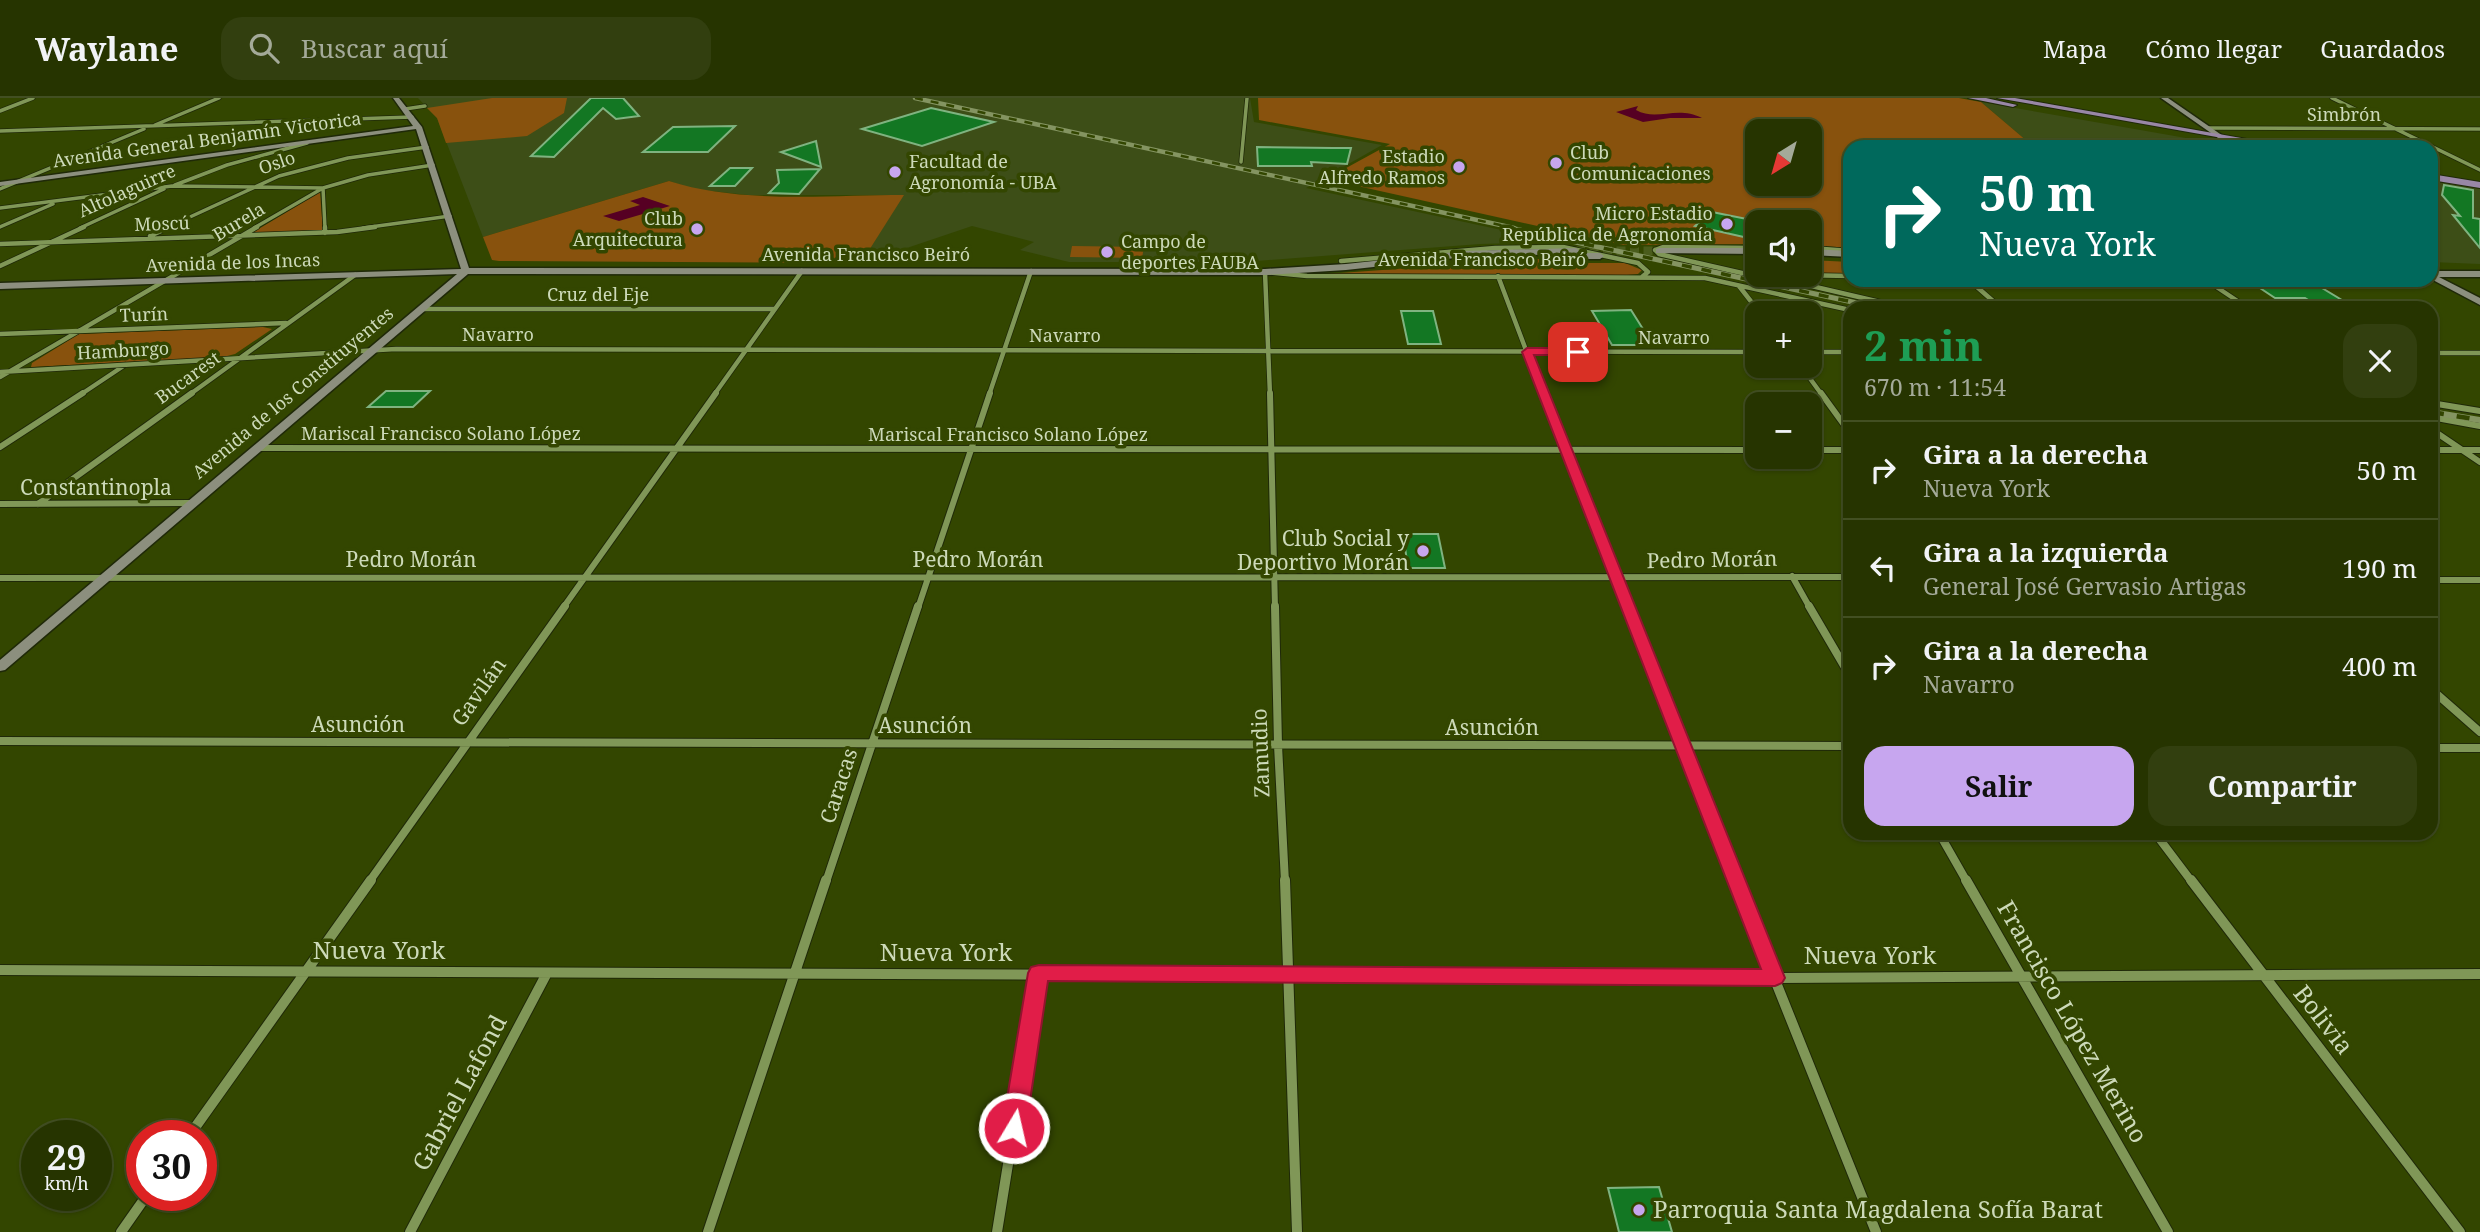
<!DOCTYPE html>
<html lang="es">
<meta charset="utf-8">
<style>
:root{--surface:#263400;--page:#323f0f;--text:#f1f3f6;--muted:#a4aa99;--line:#424f22;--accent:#c7a6ef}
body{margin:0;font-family:"Noto Serif",serif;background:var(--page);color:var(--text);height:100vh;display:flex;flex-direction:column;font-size:26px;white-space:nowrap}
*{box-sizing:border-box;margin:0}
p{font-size:23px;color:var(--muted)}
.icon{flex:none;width:38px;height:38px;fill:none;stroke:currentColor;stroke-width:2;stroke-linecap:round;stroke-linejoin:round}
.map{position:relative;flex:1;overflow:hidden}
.sheet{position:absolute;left:1843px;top:203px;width:595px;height:539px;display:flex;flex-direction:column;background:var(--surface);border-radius:21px;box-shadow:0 2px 5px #0004,0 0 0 2px var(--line)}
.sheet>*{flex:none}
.top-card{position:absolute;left:1843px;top:42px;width:595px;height:147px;border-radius:21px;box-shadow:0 2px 5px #0004,0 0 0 2px var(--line);background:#00695c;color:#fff;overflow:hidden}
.needle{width:46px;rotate:217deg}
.tools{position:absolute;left:1745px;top:21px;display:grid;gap:14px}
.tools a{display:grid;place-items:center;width:77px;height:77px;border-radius:14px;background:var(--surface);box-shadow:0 2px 5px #0004,0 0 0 2px var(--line);font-size:35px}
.speed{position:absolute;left:21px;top:1022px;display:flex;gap:14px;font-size:35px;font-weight:700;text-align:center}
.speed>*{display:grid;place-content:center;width:91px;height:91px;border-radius:50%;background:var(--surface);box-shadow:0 2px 5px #0004,0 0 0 2px var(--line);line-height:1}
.speed small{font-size:18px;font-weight:400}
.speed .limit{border:10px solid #d22;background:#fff;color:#111}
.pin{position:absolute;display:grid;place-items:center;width:60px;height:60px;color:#fff;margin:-30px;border-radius:14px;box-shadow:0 4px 10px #0006}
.me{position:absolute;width:77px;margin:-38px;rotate:9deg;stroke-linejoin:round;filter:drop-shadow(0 0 5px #0008)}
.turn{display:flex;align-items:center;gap:24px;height:147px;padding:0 21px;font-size:32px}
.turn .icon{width:91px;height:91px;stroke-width:2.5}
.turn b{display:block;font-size:49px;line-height:60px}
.round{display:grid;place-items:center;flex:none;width:74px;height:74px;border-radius:21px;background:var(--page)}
.summary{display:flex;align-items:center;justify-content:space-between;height:119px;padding:0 21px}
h1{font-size:42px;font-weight:700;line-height:52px;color:#1e9e55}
.primary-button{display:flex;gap:14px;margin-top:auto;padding:14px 21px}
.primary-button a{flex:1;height:80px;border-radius:21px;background:var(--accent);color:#111;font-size:28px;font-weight:700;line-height:80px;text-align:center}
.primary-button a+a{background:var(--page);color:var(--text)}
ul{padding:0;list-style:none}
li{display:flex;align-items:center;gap:21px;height:98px;padding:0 21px;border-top:2px solid var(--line)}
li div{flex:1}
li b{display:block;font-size:26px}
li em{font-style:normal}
header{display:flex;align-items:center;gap:42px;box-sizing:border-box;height:98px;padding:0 35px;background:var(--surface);border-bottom:2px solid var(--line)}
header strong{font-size:33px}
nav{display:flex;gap:38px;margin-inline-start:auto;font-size:24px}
.search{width:490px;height:63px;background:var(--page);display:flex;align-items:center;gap:18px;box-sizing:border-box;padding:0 24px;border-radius:21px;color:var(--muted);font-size:26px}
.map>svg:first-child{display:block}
.built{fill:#3d4e17}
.green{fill:#88520d;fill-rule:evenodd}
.water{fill:#560023}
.building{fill:#137723;stroke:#7fb380;stroke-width:2}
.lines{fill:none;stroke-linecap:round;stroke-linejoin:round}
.secondary-tunnel{stroke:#4a5c1c;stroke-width:9;stroke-dasharray:9 4.5;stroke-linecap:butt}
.street-far4-casing{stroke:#1f2908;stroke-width:5}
.street-far3-casing{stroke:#1f2908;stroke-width:6}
.street-far2-casing{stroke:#1f2908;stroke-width:8}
.street-far1-casing{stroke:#1f2908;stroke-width:10}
.street-casing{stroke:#1f2908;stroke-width:12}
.secondary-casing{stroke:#1f2908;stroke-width:3}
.primary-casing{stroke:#1f2908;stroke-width:2}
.street-far4{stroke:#809757;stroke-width:3.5}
.street-far3{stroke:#809757;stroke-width:4.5}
.street-far2{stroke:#809757;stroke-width:6}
.street-far1{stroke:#809757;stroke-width:8}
.street{stroke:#809757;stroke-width:10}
.secondary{fill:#8c8f7e;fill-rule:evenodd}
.primary{fill:#9987a6;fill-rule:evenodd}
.rail-far2-casing{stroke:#849461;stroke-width:4.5}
.rail-far1-casing{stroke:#849461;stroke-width:5}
.rail-casing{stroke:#849461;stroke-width:6}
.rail-far2{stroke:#334600;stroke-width:2.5;stroke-dasharray:8;stroke-linecap:butt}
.rail-far1{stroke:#334600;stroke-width:3.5;stroke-dasharray:10;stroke-linecap:butt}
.rail{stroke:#334600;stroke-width:4.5;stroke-dasharray:13;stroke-linecap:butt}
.route{fill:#e11d48;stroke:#92132f;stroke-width:2}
.poi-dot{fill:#c7a6ef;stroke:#334600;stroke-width:2.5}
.labels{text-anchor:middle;stroke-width:7;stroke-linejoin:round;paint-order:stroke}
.far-street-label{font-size:18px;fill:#cddab9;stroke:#334600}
.far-poi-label{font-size:18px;fill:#cddab9;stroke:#334600;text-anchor:start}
.street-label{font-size:21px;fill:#cddab9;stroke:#334600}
.poi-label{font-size:21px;fill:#cddab9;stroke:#334600;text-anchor:end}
.near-street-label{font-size:24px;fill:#cddab9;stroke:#334600}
.near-poi-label{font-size:24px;fill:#cddab9;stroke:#334600;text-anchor:start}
</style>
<header>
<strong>Waylane</strong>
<div class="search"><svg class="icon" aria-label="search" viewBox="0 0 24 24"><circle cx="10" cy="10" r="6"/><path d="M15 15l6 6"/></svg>Buscar aquí</div>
<nav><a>Mapa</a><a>Cómo llegar</a><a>Guardados</a></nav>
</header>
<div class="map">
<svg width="2480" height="1134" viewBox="0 0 2480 1134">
<rect width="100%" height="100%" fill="#334600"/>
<path class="built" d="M418,0H1250L1254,24L1382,47L1306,90L1558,144L1480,146L1243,164H1069L1020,152L1034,144L972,128L895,154L875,165H861L903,97H748L693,91L669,83L483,139L437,20Z
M1981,4L2203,43L2217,49H2034Z
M2431,82L2480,91V166L2431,164Z"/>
<path class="green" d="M492,0H567L564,15L527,38L446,45L437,20L427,10Z
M1258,0H1959L1981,4L2034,49H1850V150L1810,147V124H1757V146L1623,147L1326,81L1390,46L1259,22ZM1757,33H1810V86H1757Z
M669,83C740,106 829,97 904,97L861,165L499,163L492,162L483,139Z
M320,94L323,133L252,135Z
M1072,148L1144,149L1142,160L1070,159Z
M1536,161H1554L1557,165H1625L1642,172L1638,176L1627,177L1326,176Z
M1810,162L1850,164V176L1810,175Z
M263,229L272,231L235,256L223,259L31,269L32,265L79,236Z"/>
<path class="water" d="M1638,8L1636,12C1657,24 1676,7 1702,20H1670L1643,24L1616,14Z
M643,99L670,108L619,123L603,118L640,107L630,103Z"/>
<path class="building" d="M591,0H623L639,18L616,21L603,10L554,59L531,58Z
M931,10L994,24L922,48L862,31Z
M735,28L708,54H643L673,29Z
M816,43L821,69L781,54Z
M1257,49L1333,50H1351L1347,66L1311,64L1312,68H1258Z
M730,70H752L735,88H710Z
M820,71L799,96L769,95L779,85L777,72Z
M2444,87L2473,92V120L2480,121V150L2453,117L2460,118L2442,97Z
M1712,114L1757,123V142L1695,128Z
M2251,184H2312L2355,210H2321L2305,200H2275Z
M1631,212L1653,247H1612L1592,213Z
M1401,213H1433L1441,246H1408Z
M386,293H430L413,309H368Z
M1403,436H1438L1445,470H1408Z
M1659,1089L1672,1134H1619L1608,1090Z"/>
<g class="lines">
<path class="secondary-tunnel" d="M1576,153H1659"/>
<g class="street-far4-casing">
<path id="street-far4" d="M2332,0L2480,72
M405,11L425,8
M0,13L33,0
M155,27L219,0
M2208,30L2480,31
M0,33L412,19
M1241,64L1247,0
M175,87L227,67L307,45
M0,91L144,31
M0,110L172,88L323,90L325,130
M0,129L53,106
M80,130L164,91
M166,130L279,78L348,60L427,49
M254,130L323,90L368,77L433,67
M363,130L450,118"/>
</g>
<g class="street-far3-casing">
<path id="street-far3" d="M325,129V135
M150,138L170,129
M0,146L337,134L375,129
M1810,150L1850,153
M1655,152L1659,156L1742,175H1757
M1655,152L1663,149L1757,150
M1341,163L1495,150L1563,149L1638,165L1648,174L1643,178
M0,168L84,129
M1798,177L1850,178
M1799,177L1790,183L1906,210
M1498,178L1543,297
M1969,182L2001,210
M2206,182L2248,210
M1739,188L1760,215
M423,211H774
M0,236L286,225
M1810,254H1850
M2431,255H2480
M1801,268L1822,297
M0,274L396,251L1757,254
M0,279L257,129
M80,297L125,267
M189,297L355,177
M714,297L802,173
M989,297L1031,173
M1270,297L1265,174L1307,178L1705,180L1850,212"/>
</g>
<g class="street-far2-casing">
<path id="street-far2" d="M1270,295L1275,510
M1542,295L1627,510
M1821,295L1850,335
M2431,305L2480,313
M2431,319L2480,328
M2431,331L2480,364
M0,349L83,295
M258,350L1757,352
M1810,352H1850
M2431,352H2480
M0,406L191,405
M38,406L192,295
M1792,478L1810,510
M0,480L1850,479
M2431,482H2480
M563,510L716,295
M918,510L990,295"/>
</g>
<g class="street-far1-casing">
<path id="street-far1" d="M1275,508L1278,647L1285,784
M1626,508L1736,784
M1809,508L1850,578
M2431,591L2480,634
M0,643L1850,648
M2431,650H2480
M1939,735L1967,784
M2155,735L2192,784
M369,784L565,508
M826,784L918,508"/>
</g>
<g class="street-casing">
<path id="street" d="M1285,782L1297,1134
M1735,782L1876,1134
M1966,782L2168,1134
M2191,782L2460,1134
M0,872L1775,880L2480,876
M189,1038L371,782
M121,1134L147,1097
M410,1134L547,875
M708,1134L826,782
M997,1134L1039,875"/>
</g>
<g class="secondary-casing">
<path id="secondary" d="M393,0H399L422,29L469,170L1265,171L1346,166L1465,153L1576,150L1580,153L1576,155H1600L1604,158L1600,161H1567L1563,158L1566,156L1465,159L1346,172L1265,177L468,176L5,572L0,573V562L457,176L0,191V185L461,171L416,31L0,88V84L413,28Z
M2161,0H2168L2239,49H2231Z
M1659,150H1757V156L1656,155V151Z
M1810,151L1850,153V159L1810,157Z
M2431,173H2480V179H2439L2480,200V207L2431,181Z"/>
</g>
<g class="primary-casing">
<path id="primary" d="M1968,0H1986L2017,7L2013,9Z
M1997,0H2015L2292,49H2273Z
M2431,76L2480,84V90L2431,82Z"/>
</g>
<use href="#street-far4" class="street-far4"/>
<use href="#street-far3" class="street-far3"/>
<use href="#street-far2" class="street-far2"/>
<use href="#street-far1" class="street-far1"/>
<use href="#street" class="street"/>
<use href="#secondary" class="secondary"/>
<use href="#primary" class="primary"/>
<g class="rail-far2-casing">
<path id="rail-far2" d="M915,0L1514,130"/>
</g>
<g class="rail-far1-casing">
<path id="rail-far1" d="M1506,129L1880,210"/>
</g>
<g class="rail-casing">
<path id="rail" d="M2431,314L2480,322"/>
</g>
<use href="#rail-far2" class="rail-far2"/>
<use href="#rail-far1" class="rail-far1"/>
<use href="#rail" class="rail"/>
</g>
<path class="route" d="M1527,250H1578L1584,254L1578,257H1534L1785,880L1782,885L1775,888L1048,883L1026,1030L1022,1038L1014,1041L1006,1038L1002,1030L1028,875L1031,869L1039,867L1761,871L1522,254Z"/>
<g class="poi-dot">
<circle cx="1556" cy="65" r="7"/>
<circle cx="1459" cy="69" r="7"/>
<circle cx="895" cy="74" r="7"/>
<circle cx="1727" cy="126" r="7"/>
<circle cx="697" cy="131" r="7"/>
<circle cx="1107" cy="154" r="7"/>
<circle cx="1423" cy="453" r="7"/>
<circle cx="1639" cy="1112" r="7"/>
</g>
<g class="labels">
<g class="far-street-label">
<text x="2344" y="23">Simbrón</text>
<text transform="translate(207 42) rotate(-8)" y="6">Avenida General Benjamín Victorica</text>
<text transform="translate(277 65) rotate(-19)" y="6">Oslo</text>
<text transform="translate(127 93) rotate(-24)" y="6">Altolaguirre</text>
<text transform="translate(239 124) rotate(-31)" y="6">Burela</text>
<text transform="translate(162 126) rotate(-2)" y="6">Moscú</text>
<text x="866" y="163">Avenida Francisco Beiró</text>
<text x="1482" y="168">Avenida Francisco Beiró</text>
<text transform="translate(233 165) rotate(-2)" y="6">Avenida de los Incas</text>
<text x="598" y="203">Cruz del Eje</text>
<text transform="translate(144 217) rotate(-2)" y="6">Turín</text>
<text x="498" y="243">Navarro</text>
<text x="1065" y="244">Navarro</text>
<text x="1674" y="246">Navarro</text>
<text transform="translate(123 253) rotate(-3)" y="6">Hamburgo</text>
<text transform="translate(188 280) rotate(-36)" y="6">Bucarest</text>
<text transform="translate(293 295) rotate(-40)" y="6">Avenida de los Constituyentes</text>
<text x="441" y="342">Mariscal Francisco Solano López</text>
<text x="1008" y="343">Mariscal Francisco Solano López</text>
</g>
<g class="far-poi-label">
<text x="1570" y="61">Club<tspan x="1570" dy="21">Comunicaciones</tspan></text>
<text x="1445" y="65" text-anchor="end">Estadio<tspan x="1445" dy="21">Alfredo Ramos</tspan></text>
<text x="909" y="70">Facultad de<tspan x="909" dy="21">Agronomía - UBA</tspan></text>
<text x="1713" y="122" text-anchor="end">Micro Estadio<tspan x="1713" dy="21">República de Agronomía</tspan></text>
<text x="683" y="127" text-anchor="end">Club<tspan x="683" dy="21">Arquitectura</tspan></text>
<text x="1121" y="150">Campo de<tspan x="1121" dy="21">deportes FAUBA</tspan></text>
</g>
<g class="street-label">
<text x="96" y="397">Constantinopla</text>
<text x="411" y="469">Pedro Morán</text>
<text x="978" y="469">Pedro Morán</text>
<text transform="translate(1712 462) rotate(-1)" y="7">Pedro Morán</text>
<text transform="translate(479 594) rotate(-55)" y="7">Gavilán</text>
<text x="358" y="634">Asunción</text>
<text x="925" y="635">Asunción</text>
<text x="1492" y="637">Asunción</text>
<text transform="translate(1261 655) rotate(-92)" y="7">Zamudio</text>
<text transform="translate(839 688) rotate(-72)" y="7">Caracas</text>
</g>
<g class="poi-label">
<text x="1409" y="448">Club Social y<tspan x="1409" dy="24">Deportivo Morán</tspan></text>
</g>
<g class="near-street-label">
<text x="379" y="861">Nueva York</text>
<text x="946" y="863">Nueva York</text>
<text x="1870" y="866">Nueva York</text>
<text transform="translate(2323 922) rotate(52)" y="8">Bolivia</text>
<text transform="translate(2072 924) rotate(60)" y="8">Francisco López Merino</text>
<text transform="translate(460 995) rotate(-62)" y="8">Gabriel Lafond</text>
</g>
<g class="near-poi-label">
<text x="1653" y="1120">Parroquia Santa Magdalena Sofía Barat</text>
</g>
</g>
</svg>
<div class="tools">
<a><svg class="needle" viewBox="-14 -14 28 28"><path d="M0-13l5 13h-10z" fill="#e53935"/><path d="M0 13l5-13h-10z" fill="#a4aa99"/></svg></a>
<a><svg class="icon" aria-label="sound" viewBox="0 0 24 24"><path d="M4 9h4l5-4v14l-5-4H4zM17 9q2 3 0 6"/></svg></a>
<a>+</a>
<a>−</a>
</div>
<div class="speed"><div>29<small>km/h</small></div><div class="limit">30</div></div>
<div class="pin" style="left:1578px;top:254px;background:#d93025"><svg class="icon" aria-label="arrive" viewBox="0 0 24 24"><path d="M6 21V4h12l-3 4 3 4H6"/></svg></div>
<svg class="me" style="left:1014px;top:1030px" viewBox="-20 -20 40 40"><circle r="17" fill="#e11d48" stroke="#fff" stroke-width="3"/><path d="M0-11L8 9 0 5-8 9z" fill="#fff"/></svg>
<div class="top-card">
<div class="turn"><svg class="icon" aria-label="right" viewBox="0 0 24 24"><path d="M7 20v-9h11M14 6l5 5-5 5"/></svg><div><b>50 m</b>Nueva York</div></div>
</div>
<section class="sheet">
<div class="summary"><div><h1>2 min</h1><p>670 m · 11:54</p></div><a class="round"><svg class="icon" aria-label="close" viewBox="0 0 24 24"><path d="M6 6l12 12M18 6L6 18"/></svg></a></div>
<ul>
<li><svg class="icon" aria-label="right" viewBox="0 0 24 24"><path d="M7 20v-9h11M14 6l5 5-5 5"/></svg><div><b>Gira a la derecha</b><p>Nueva York</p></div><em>50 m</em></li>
<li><svg class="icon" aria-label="left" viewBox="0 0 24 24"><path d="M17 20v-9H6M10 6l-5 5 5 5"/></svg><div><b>Gira a la izquierda</b><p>General José Gervasio Artigas</p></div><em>190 m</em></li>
<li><svg class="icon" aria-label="right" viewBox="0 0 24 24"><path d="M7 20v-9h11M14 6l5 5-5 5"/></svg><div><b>Gira a la derecha</b><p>Navarro</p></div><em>400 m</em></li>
</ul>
<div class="primary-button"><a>Salir</a><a>Compartir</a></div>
</section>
</div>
